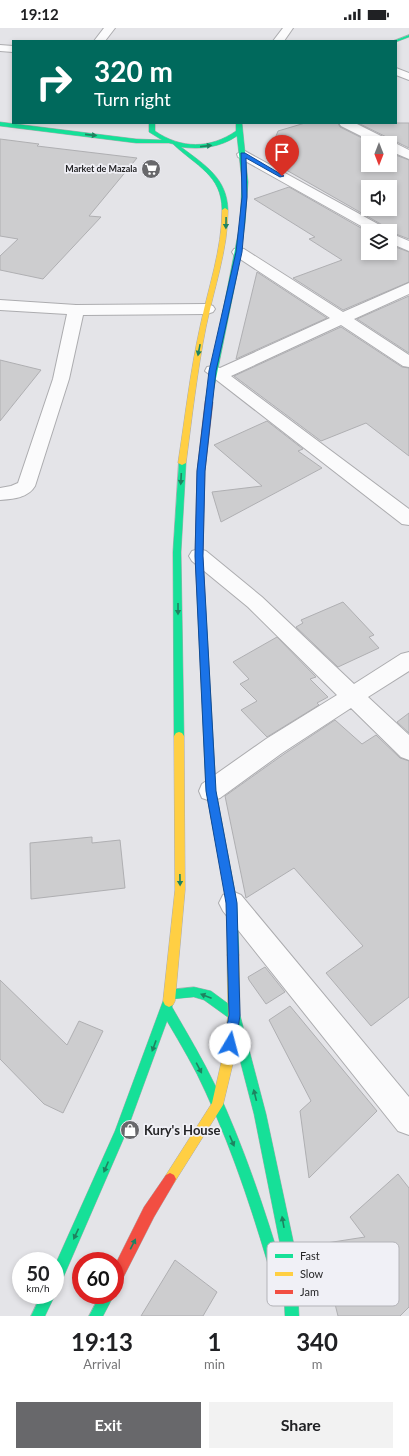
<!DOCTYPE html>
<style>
:root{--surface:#fff;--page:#f2f2f2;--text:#202124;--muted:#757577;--accent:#68686b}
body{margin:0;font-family:Lato,sans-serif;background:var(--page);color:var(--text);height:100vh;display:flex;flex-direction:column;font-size:15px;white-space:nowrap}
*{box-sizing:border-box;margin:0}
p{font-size:13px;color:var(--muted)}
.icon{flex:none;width:22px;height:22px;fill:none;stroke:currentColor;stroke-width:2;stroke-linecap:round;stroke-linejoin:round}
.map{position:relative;height:1288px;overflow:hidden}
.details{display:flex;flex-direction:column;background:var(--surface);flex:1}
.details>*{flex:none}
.guide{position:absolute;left:12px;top:12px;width:385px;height:84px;border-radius:0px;box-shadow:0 2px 6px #0003;background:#00695c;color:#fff;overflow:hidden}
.needle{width:26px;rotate:180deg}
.tools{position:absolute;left:361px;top:108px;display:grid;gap:8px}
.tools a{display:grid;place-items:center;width:36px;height:36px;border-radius:0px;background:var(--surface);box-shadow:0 2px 6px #0003;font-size:20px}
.speed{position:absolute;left:12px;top:1224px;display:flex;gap:8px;font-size:20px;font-weight:700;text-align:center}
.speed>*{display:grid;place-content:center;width:52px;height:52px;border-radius:50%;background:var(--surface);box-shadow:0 2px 6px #0003;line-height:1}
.speed small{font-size:10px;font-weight:400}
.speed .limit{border:6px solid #d22;background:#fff;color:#111}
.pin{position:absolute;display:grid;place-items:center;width:34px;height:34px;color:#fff;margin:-41px -17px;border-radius:50% 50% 50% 0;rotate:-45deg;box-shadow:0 0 4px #0007}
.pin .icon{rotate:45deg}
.me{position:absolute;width:44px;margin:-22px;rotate:8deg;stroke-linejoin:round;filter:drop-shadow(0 0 3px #0008)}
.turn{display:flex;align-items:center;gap:14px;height:84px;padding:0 16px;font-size:18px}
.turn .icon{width:52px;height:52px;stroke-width:2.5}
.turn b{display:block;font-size:28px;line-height:34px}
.eta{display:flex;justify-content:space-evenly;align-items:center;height:68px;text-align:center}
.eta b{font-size:24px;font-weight:700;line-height:28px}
.button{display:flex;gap:8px;margin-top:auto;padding:8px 16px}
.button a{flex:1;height:46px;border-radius:0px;background:var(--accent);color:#fff;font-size:16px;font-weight:700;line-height:46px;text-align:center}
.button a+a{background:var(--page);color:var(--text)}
.status{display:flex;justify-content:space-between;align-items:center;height:28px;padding:0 20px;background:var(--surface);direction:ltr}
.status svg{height:11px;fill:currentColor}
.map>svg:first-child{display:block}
.building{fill:#cdcdcf;stroke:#afafb2;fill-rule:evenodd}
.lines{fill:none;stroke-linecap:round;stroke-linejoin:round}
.street-casing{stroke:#acacaf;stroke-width:2}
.fast-casing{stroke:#acacaf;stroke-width:1}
.slow-casing{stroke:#acacaf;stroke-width:1}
.jam-casing{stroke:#acacaf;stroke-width:1}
.street{fill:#fbfbfc;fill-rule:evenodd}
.fast{fill:#16e098;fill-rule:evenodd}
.slow{fill:#ffcf43;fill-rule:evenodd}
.jam{fill:#f24e42;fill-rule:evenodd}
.oneway{fill:#1e8360}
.route{fill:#1a73e8;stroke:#114b97}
.labels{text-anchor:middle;stroke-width:3.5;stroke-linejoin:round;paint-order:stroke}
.far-poi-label{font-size:9px;font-weight:bold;fill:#262628;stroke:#f0f0f6;text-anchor:end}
.near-poi-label{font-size:13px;font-weight:bold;fill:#262628;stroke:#f0f0f6;text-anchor:start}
.key{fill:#f0f0f6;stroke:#b3b3b8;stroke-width:1}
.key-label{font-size:11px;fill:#262628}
</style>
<div class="status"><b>19:12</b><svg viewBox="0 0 49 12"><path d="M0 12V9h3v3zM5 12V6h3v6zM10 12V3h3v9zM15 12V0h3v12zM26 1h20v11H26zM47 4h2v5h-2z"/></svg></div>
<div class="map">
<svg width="409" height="1288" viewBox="0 0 409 1288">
<rect width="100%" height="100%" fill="#e4e4e8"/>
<path class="building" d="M305,95H338L340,99L372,115H368V137H390V125L409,132V211L388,203L386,199L267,131L278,103ZM368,159H390V181H368Z
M358,95H409V120Z
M0,111L39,116L37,118L137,130L89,188L101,189L43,251L0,242V228L18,211L0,208Z
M289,159L368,204V225H390V217L409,224V254L343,282L293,250L342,232L309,211L315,209L254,171Z
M257,244L327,290L236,331Z
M409,268V325L357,291Z
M341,299L402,339L409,340V428L366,395L321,413L234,348Z
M0,332L41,342L0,393Z
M267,393L303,421L298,423L322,440L221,494L212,464L262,458L214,417Z
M343,574L374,607L369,609L379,620L338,639L296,599L303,595L301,592Z
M277,609L316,649L310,651L328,669L317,675L319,677L267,709L241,682L257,673L240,656L249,651L233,634Z
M409,685V705L397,694Z
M335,692L362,716L376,707L400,730L409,733V969L371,998L326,945L363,918L294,840L246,870L225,768L284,726Z
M92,809V815L120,812L125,860L31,871L30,815Z
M265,939L285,964L266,976L249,952L248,949Z
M0,952L67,1017L79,993L103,1003L63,1085L44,1076L0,1031Z
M290,978L377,1083L309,1150L300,1083L311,1073L269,992Z
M398,1146L409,1160V1279L400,1288H338L320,1216L365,1209L350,1189Z
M175,1232L217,1264L203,1288H141Z"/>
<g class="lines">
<g class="street-casing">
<path id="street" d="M104,0H115L105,13H94Z
M283,0H293L284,13H273Z
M0,17L13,18V24L0,23Z
M396,40L409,45V52L396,47Z
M339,95H355L409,122V131L390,123V115H375L341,98Z
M243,122L385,200L387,203H370L238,129L237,126Z
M390,205L409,213V223L390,215Z
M239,220L244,221L343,284L409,255V266L354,291L409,327V339L403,338L341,297L231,348L409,481V497L402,496L205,343L207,339L213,338L220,340L330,290L234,227L232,224L234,221Z
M0,272L76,277L207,276L213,278L215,281L213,284L207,286L83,287L69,351L35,458C28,470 13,471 0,472V460L11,458L18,455L53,351L67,286L0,282Z
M199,521L206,523L262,569L354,656L401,626L409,624V643L368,669L409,707V732L401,729L351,680L282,725L220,770L211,773L202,770L199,763L202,756L266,711L337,667L248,579L192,533L189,528L192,523Z
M232,863L241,867L409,1069V1107L398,1103L223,883L219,875L223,867Z"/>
</g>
<g class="fast-casing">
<path id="fast" d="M409,7V9L396,14L393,13Z
M0,94L136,111L162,112L149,104V95H155V103C181,121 210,121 236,103V95H242L248,154L245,196L237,247L211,375L209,376L205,374L240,196L242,154L237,108C221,119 201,122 181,119C205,137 227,150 228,182L225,184L222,182C222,147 196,138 173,116L169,115H136L0,98Z
M179,433H185L186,435L181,524L184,708L182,711H176L174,708L173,524Z
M201,564L205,567L216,763L237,875L239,927L237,931L233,932L229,931L227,927V875L206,763L197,567Z
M194,959L211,963L238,983L240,987L266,1086L296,1226L299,1288H285L284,1266L282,1267L277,1265L275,1260C256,1194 235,1128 206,1065C195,1040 181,1017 167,993L126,1105L60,1257L55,1259V1237L115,1103L163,973L166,969L165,966L167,962ZM194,969L204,972L229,990L254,1086L282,1226L283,1242C264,1179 243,1116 215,1057C202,1030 187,1005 172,979L174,971Z
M41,1267H55L45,1288H31Z
M100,1267H114L103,1288H89Z"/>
</g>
<g class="slow-casing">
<path id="slow" d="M225,180L228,182C228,222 214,260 206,299C197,344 192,390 186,435L182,437L178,435C185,390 190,344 200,299C208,260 222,222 222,182Z
M179,704L182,705L184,708L185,862L175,973L173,977L169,979L165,977L163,973L175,862L174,708L176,705Z
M233,922L237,923L239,927L240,987L234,1031L223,1077L174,1155L170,1157L166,1155L164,1151L166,1147L212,1075L222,1031L228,987L227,927L229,923Z"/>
</g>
<g class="jam-casing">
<path id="jam" d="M209,372L213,374L205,443L203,528L205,567L201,570L197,567L195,528L197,443L205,374Z
M170,1145L174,1147L176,1151L174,1155L154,1189L120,1256L115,1258V1237L144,1179L166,1147Z"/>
</g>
<use href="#street" class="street"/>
<use href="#fast" class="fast"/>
<use href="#slow" class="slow"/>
<use href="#jam" class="jam"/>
</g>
<defs><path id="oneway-solid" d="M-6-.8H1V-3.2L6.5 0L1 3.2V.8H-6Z"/></defs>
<g class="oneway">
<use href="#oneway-solid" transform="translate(91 107) rotate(6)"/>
<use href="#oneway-solid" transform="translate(206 118) rotate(-6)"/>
<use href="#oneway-solid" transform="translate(226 195) rotate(91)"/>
<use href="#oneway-solid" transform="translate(199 322) rotate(101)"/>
<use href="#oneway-solid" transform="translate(181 451) rotate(93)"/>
<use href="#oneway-solid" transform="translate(178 581) rotate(90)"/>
<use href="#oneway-solid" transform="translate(180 852) rotate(89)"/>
<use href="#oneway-solid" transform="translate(206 968) rotate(-159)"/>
<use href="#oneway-solid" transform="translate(154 1018) rotate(110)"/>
<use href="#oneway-solid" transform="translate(199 1040) rotate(62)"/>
<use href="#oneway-solid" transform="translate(255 1067) rotate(-104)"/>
<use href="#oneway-solid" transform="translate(232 1113) rotate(67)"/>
<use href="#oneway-solid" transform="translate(106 1139) rotate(113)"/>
<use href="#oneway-solid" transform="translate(283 1194) rotate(-100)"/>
<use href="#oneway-solid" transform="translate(76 1206) rotate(115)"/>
<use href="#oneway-solid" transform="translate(133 1216) rotate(-63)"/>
</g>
<path class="route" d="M241,125H245L284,148L280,149L246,130L247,169L242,224L216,343L205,443L203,528L216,763L237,875L240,987L236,1016L234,1020L230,1022L226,1020L224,1016L229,987L226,875L206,763L195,528L197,443L209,343L236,224L242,169Z"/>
<defs>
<g id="supermarket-disc" transform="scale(1)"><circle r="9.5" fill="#68686b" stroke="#f0f0f6"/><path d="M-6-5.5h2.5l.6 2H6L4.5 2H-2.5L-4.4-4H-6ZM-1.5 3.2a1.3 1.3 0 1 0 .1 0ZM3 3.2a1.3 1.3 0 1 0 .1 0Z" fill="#fff"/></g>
<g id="shop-disc" transform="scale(1)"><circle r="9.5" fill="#68686b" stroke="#f0f0f6"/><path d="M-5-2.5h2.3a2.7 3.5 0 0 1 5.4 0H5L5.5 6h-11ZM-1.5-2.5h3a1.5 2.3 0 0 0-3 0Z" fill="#fff"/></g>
</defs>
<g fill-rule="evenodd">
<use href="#supermarket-disc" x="151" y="141"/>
<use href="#shop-disc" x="130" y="1102"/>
</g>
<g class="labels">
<g class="far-poi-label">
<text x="137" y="144">Market de Mazala</text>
</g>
<g class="near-poi-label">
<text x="144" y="1107">Kury's House</text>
</g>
</g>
<rect x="267" y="1214" width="132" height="64" rx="6" class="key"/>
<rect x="275" y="1226" width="18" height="4" fill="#16e098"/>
<rect x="275" y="1244" width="18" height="4" fill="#ffcf43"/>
<rect x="275" y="1262" width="18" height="4" fill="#f24e42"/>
<g class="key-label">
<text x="300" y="1232">Fast</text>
<text x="300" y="1250">Slow</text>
<text x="300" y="1268">Jam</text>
</g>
</svg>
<div class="tools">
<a><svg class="needle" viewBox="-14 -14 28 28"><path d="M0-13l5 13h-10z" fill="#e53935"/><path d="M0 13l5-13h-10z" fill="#757577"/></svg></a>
<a><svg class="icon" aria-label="sound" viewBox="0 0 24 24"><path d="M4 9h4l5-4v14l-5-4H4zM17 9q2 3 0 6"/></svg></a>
<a><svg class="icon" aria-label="layers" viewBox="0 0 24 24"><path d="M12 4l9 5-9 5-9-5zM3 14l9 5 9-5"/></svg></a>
</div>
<div class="speed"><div>50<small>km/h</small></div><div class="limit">60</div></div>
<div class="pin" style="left:282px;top:148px;background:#d93025"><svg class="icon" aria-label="arrive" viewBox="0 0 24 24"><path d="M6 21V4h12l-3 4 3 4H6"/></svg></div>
<svg class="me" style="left:230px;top:1016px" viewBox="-20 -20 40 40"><circle r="19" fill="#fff"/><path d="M0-13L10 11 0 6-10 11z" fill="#1a73e8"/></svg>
<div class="guide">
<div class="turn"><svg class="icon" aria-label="right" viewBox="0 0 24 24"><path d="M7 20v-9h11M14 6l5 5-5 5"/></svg><div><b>320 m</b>Turn right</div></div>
</div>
</div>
<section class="details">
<div class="eta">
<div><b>19:13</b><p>Arrival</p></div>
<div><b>1</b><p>min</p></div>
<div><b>340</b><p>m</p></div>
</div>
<div class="button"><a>Exit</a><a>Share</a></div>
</section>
